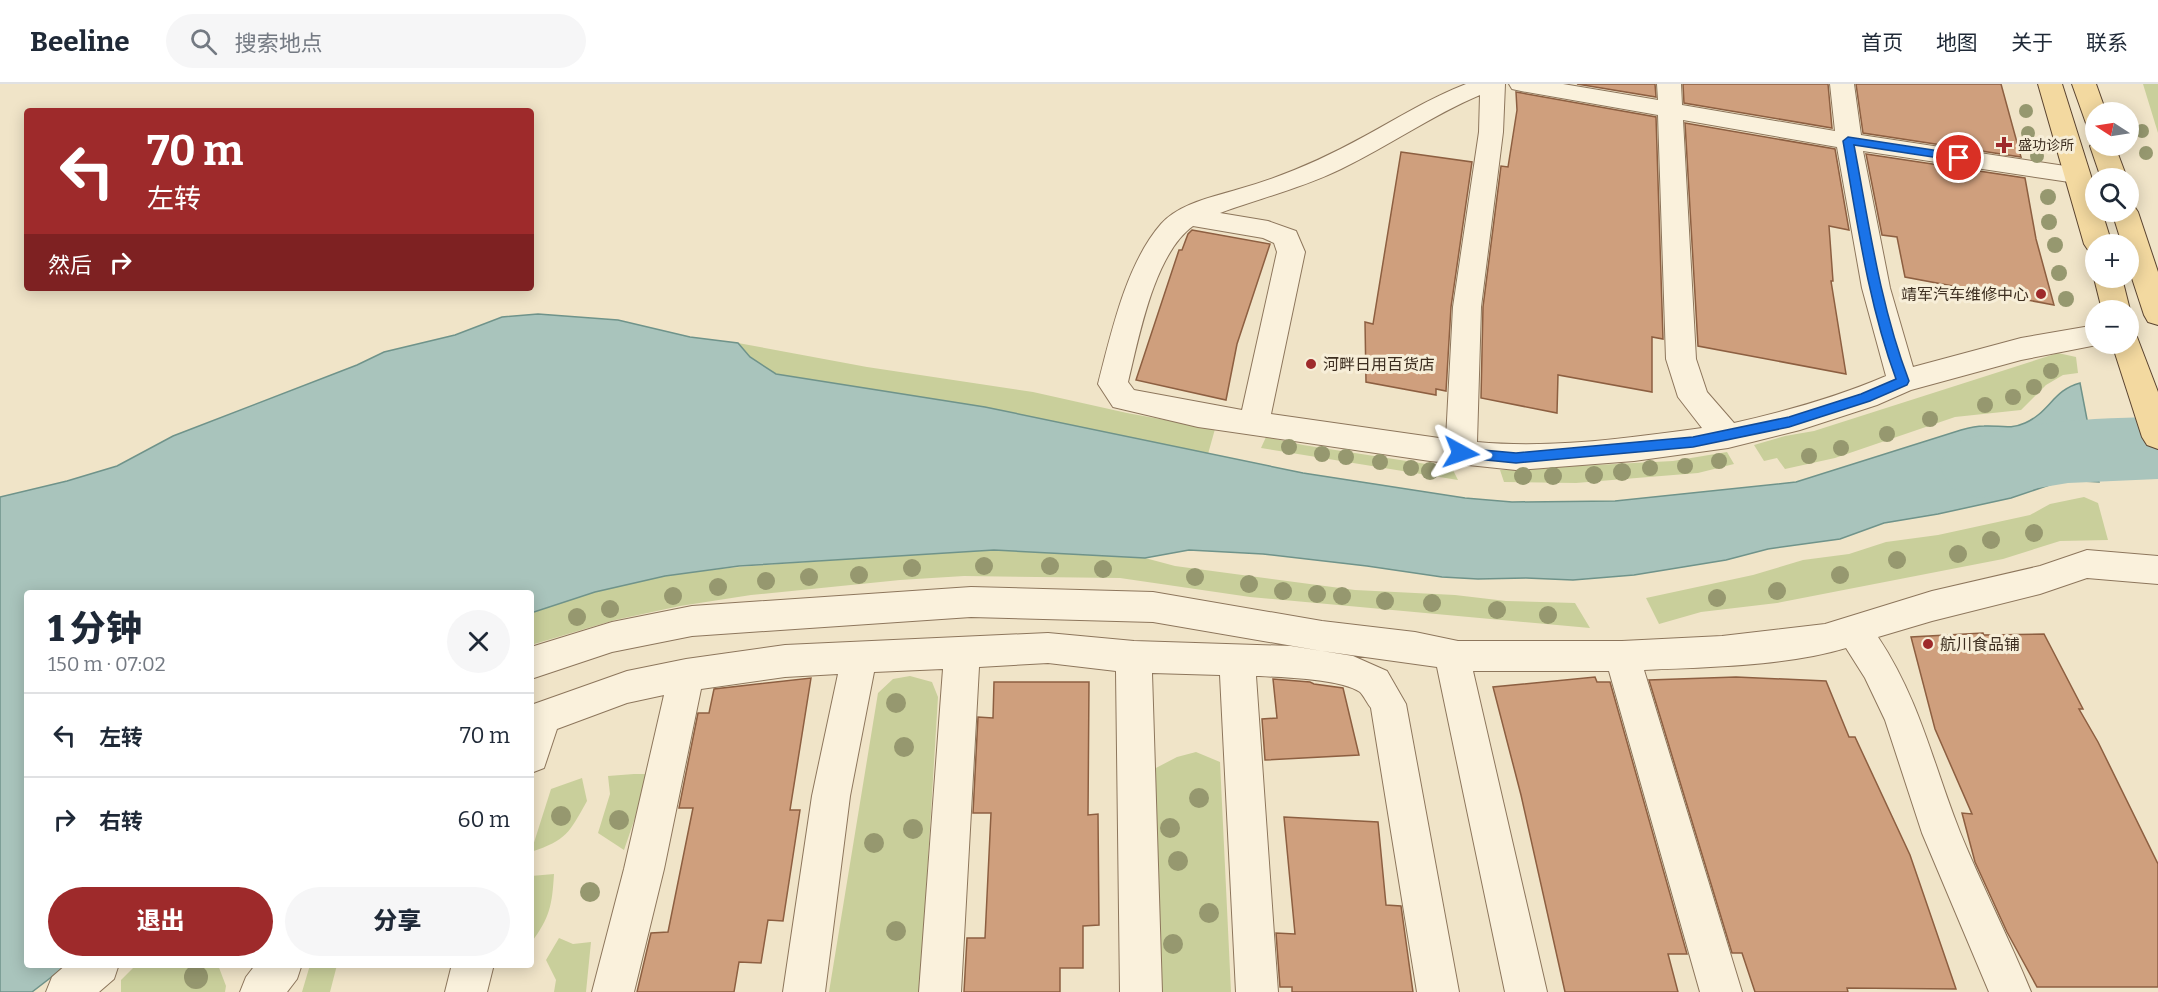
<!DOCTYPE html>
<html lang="zh">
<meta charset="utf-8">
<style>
:root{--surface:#fff;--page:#f6f6f7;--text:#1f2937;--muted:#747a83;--line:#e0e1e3;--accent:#9e2a2b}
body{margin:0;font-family:Bitter,"Noto Sans SC",serif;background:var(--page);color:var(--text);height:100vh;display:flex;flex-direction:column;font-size:22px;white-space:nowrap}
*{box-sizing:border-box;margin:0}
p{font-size:20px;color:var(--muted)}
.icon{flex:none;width:33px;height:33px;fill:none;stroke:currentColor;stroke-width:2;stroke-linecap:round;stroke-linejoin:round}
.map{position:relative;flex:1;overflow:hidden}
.details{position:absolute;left:24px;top:506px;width:510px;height:378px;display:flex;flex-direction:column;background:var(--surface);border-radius:6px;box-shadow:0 3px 15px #0003}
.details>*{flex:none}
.top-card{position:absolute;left:24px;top:24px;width:510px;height:183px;border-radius:6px;box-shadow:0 3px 15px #0003;background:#9e2a2b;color:#fff;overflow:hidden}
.needle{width:39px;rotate:282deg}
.controls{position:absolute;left:2085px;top:18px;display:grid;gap:12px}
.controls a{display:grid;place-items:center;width:54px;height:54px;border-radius:50%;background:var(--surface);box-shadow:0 3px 15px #0003;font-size:30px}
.pin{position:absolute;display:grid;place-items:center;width:51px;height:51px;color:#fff;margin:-26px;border:3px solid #fff;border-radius:50%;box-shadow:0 2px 6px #0007}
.me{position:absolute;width:66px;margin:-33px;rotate:95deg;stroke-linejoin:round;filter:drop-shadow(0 0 4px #0008)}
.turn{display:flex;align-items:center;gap:21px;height:126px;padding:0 24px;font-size:27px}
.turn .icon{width:78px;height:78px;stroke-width:2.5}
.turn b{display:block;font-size:42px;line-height:51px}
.then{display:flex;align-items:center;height:57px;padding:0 24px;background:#0003;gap:12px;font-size:22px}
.round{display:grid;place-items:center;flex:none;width:63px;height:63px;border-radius:32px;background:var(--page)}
.headline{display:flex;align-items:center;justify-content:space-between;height:102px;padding:0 24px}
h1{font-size:36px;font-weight:800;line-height:45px}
.primary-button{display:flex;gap:12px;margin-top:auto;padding:12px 24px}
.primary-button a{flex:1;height:69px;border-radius:36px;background:var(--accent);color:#fff;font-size:24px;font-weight:800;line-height:69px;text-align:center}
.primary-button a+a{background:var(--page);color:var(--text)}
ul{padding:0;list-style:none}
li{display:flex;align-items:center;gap:18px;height:84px;padding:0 24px;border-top:2px solid var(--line)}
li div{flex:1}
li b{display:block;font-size:22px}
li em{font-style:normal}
header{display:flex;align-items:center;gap:36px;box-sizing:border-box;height:84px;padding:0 30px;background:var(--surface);border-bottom:2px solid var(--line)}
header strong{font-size:28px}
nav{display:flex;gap:33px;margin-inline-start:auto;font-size:21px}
.search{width:420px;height:54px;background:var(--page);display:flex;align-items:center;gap:15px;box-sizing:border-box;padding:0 21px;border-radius:33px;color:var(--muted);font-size:22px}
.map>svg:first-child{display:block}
.green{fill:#c9cf9b}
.water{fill:#a9c4bc;stroke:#6f938a;stroke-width:1.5}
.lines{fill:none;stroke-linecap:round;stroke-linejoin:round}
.river{fill:#a9c4bc;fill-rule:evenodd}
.building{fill:#cf9f7d;stroke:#8d5f41;stroke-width:1.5}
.minor-casing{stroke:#8d765c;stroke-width:2}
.major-casing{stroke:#5b4430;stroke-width:2}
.minor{fill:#faf1dc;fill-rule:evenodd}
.major{fill:#f3d9a0;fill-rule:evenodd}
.tree{fill:#96986f}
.route{fill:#1a73e8;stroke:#114b97;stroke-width:1.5}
.poi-dot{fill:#9e2a2b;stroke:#f7eed8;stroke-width:2}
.labels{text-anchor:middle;stroke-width:6;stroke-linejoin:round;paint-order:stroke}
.far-poi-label{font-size:14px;fill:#3d2e20;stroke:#f7eed8;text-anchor:start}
.poi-label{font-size:16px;fill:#3d2e20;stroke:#f7eed8;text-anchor:start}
</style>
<header>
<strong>Beeline</strong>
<div class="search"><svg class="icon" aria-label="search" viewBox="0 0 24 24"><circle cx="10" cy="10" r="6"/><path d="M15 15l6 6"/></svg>搜索地点</div>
<nav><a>首页</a><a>地图</a><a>关于</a><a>联系</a></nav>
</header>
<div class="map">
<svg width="2158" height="908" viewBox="0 0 2158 908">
<rect width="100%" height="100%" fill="#f0e4c8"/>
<path class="green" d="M2143,0H2158V49Z
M738,259L867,283L1033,308L1127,329L1215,345L1208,370L985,323L776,290L750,273Z
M2058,269L2076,273L2078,289L2063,291L2046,301L2021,326L1955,333L1835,374L1785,385L1777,374L1764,377L1754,361L1785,352L1814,347Z
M1266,353L1303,361L1452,384L1458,396L1261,364Z
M1727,368L1734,380L1698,389L1612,396L1576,399L1504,398L1500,386L1673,377Z
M2084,413L2098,419L2108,456L2060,457L2003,475L1777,519L1701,528L1659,540L1646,514L1753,491L1803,476L1849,470L1886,458L1938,451L2030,431L2050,420Z
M994,466L1145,474L1175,482L1355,506L1455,511L1506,517L1575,519L1590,544L1250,513L1120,494L964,492L900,496L751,511L680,522L615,536L531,561V529C617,492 715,484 808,478C870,473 932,469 994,466Z
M910,592L932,598L938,613L920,908H829L878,609L893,595Z
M1196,668L1220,678L1231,908H1162L1154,685L1177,673Z
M634,690H650L624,766L598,749L610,710L608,692Z
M582,694L587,717C569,749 567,756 531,768L551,705Z
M554,790C552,822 550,833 531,859V792Z
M559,854L573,860L591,858L586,908H554L556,896L546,876Z
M136,881H218L226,902L225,908H121V896Z
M310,881H337L330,908H302Z"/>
<path class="water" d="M538,230L618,236L690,253L738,259L750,273L776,290L985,323L1303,389L1465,414L1512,418L1615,417L1796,398L1961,346C1968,344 1976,342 1984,342C1999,341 2010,346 2025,339C2050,328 2053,306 2080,299L2099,398L2064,396L2011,414L1938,430L1884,439L1840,455L1768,465L1726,476L1634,491L1573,496L1526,494L1478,495L1442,493L1367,482L1263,470L1189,466L1145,474L994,466L739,482L665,492L595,508L531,529V508H27V880L67,881L32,908H0V413L67,397L117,382L173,352L357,281L384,268L455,251L502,233Z"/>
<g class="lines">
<path class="river" d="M2158,333V395L2068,399L1979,414L1951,404L1939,382L1951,360C2017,338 2088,334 2158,333Z"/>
</g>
<path class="building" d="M1577,0H1655L1656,13Z
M1683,0H1828L1832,44L1684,19Z
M1856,0H2001L2021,73L1863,49Z
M1516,8L1656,33L1663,255L1652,253V308L1558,291L1557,329L1481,314L1483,223L1501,82L1508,83L1517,26Z
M1685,39L1835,65L1849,146L1829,142L1833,197H1831L1846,290L1698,262Z
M1401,68L1472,78L1451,223L1446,307L1436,305V311L1366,298L1365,238L1373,240Z
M1866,70L2025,94L2036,155L2054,221L1905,193L1897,153L1882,151Z
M1192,146L1270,160L1237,260L1226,316L1136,296L1179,166H1182L1188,150Z
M1983,549L1984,551L2044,550L2083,625H2079L2098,658L2158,780V903H2037L2007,848L1975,778L1962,729L1972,730L1935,645L1911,553Z
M1595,593L1597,598H1610L1687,870H1668L1678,908H1565L1521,711L1493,603Z
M1736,593L1826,597L1849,653H1855L1910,771L1956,905L1847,904L1848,908H1755L1742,869H1732L1649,596Z
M811,594L790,726H800L783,837L768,836L761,879L739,878L734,908H637L651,849L668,848L693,724H679L698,629H709L714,605Z
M1273,595L1310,598L1314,600L1343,604L1359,671L1265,676L1262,635L1277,634Z
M994,598H1089L1088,731L1098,730L1099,841L1083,842V884H1060V908H964L967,854H985L991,729H973L978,633L993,634Z
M1284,733L1378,738L1386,821L1401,822L1413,908H1292V903H1280L1276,849L1295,850Z"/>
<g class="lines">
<g class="minor-casing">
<path id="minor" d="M1466,0H1505L1503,48L1481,223L1477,358C1552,365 1628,354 1702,344L1678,313L1666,275L1658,31L1521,7L1512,5L1509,0H1563L1658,16L1657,0H1681L1682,21L1835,47L1830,0H1854L1861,51L2085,85L2089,91L2085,97L2076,99L1863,67L1890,204L1913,283L2021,254L2096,241V260H2102L2021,276L1911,306L1877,321L1800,346L1728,364L1634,377L1516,386L1430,377L1198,343L1113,323L1098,300C1111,250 1126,180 1161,140C1180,119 1213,113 1239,105C1283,93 1325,74 1365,52C1398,34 1430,14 1466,0ZM1480,11L1479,48L1453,223L1446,355L1271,330L1305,168L1296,147L1268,137L1220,129C1261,114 1302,104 1341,85C1389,62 1432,31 1480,11ZM1683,36L1837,63L1862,204L1886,292C1837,313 1787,327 1734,339L1707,308L1696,275ZM1193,142L1263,154L1274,159L1277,168L1242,326L1134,306L1128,298C1139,253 1154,170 1193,142Z
M2087,466L2158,472V500L2087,494L2040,510L1932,537L1878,553C1920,616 1933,680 1960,748C1982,802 2009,854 2031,908H1989L1922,749L1885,636L1865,594L1846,564C1787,582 1707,583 1644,586L1742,908H1700L1609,587H1473L1547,908H1505L1437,583L1322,567L1153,538L971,533L692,552L612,568L531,595V563L612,538L692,522L971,503L1153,508L1322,537L1415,548L1458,557H1622L1722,552L1825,540L1932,507L2040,482Z
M1048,549L1134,557L1291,562L1353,572L1387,587L1406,620L1459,908H1417L1371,624C1367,619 1364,612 1360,608C1341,595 1280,593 1256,592L1278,908H1236L1220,591L1152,589L1162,908H1120L1116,587L1048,579L979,583L961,908H919L943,585L874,588L850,712L825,908H783L812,712L838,590L785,593L701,605L664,785L634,908H592L624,785L664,611L627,619L557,645L544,684L531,689V621L627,587L686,575L785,561Z
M67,880H119L114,895L99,908H46L52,893Z
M256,880H302L297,895L287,908H240L246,893Z
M452,880H494L487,908H445Z"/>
</g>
<g class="major-casing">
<path id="major" d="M2038,0H2062L2096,108V128H2102L2112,160H2096V168L2088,166L2084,160Z
M2072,0H2096L2106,28H2096V44L2087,42Z
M2096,56V62H2115L2127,94H2101L2090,62Z
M2128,120L2134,122L2138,128L2158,188V241L2148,238L2144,231L2128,182V160H2122L2112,128H2128Z
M2096,192V194H2122L2130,226L2128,229V226H2102L2094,194Z
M2128,250L2137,253L2158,308V365L2147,361L2142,353L2112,260H2128Z"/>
</g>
<use href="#minor" class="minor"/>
<use href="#major" class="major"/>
</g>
<g class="tree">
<circle cx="2026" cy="27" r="7"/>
<circle cx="2142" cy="47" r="7"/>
<circle cx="2028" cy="49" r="7"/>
<circle cx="2146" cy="69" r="7"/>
<circle cx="2037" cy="72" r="7"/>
<circle cx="2048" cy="113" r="8"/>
<circle cx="2049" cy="138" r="8"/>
<circle cx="2055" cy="161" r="8"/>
<circle cx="2059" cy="189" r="8"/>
<circle cx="2066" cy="215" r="8"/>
<circle cx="2051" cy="287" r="8"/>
<circle cx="2034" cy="303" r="8"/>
<circle cx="2013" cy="313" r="8"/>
<circle cx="1985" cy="321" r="8"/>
<circle cx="1930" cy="335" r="8"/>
<circle cx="1887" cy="350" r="8"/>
<circle cx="1289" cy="363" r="8"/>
<circle cx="1841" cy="364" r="8"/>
<circle cx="1322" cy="370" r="8"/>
<circle cx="1809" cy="372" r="8"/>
<circle cx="1346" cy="373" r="8"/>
<circle cx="1719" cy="377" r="8"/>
<circle cx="1380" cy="378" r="8"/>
<circle cx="1685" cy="382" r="8"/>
<circle cx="1411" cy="384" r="8"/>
<circle cx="1650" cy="384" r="8"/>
<circle cx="1430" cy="387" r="9"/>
<circle cx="1622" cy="388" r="9"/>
<circle cx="1594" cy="391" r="9"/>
<circle cx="1523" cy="392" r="9"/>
<circle cx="1553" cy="392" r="9"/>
<circle cx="2034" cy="449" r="9"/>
<circle cx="1991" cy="456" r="9"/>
<circle cx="1958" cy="470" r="9"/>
<circle cx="1897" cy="476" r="9"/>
<circle cx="984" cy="482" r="9"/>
<circle cx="1050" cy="482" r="9"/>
<circle cx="912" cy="484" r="9"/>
<circle cx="1103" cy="485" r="9"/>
<circle cx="859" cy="491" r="9"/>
<circle cx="1840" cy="491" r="9"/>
<circle cx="809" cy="493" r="9"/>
<circle cx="1195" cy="493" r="9"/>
<circle cx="766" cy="497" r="9"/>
<circle cx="1249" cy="500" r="9"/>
<circle cx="718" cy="503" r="9"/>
<circle cx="1283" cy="507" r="9"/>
<circle cx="1777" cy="507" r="9"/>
<circle cx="1317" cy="510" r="9"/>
<circle cx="673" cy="512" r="9"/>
<circle cx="1342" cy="512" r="9"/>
<circle cx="1717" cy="514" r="9"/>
<circle cx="1385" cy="517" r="9"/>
<circle cx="1432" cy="519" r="9"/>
<circle cx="610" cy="525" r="9"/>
<circle cx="1497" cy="526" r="9"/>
<circle cx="1548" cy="531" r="9"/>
<circle cx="577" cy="533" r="9"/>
<circle cx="896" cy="619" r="10"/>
<circle cx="904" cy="663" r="10"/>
<circle cx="1199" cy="714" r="10"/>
<circle cx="561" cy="732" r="10"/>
<circle cx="619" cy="736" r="10"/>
<circle cx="1170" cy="744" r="10"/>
<circle cx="913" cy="745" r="10"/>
<circle cx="874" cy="759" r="10"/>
<circle cx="1178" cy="777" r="10"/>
<circle cx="590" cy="808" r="10"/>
<circle cx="1209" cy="829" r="10"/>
<circle cx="896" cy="847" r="10"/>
<circle cx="1173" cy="860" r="10"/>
<circle cx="196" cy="893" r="12"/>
</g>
<path class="route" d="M1848,53L1959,70L1964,74L1959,77L1854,61C1869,140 1880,221 1909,297L1907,301L1870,317L1789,343L1693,363L1516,379L1456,373L1454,369L1461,364L1516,369L1693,353L1789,333L1861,310L1896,295C1868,219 1857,137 1843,57Z"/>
<g class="poi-dot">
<path d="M2001 52h6v6h6v6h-6v6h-6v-6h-6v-6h6z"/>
<circle cx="2041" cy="210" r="6"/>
<circle cx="1311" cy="280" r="6"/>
<circle cx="1928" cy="560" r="6"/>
</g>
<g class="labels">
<g class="far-poi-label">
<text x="2018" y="66">盛功诊所</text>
</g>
<g class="poi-label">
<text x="2029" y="216" text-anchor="end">靖军汽车维修中心</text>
<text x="1323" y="286">河畔日用百货店</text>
<text x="1940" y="566">航川食品铺</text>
</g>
</g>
</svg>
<div class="controls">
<a><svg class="needle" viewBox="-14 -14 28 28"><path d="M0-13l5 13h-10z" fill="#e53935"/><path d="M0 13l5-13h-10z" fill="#747a83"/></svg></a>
<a><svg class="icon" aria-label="search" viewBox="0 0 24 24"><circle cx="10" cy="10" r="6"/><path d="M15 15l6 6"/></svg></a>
<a>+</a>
<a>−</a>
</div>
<div class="pin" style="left:1959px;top:74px;background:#d93025"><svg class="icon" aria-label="arrive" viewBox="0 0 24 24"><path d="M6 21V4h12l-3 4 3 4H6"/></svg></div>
<svg class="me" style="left:1461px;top:369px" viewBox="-20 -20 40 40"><path d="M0-17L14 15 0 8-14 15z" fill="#1a73e8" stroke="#fff" stroke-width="4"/></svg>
<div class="top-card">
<div class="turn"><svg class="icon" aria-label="left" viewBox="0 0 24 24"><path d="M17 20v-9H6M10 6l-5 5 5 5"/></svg><div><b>70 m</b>左转</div></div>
<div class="then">然后<svg class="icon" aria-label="right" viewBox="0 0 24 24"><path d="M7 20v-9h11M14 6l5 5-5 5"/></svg></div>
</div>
<section class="details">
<div class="headline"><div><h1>1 分钟</h1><p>150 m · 07:02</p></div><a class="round"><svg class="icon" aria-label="close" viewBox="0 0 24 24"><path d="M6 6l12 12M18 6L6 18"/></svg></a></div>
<ul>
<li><svg class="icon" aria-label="left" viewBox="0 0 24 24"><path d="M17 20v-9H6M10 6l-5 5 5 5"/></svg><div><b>左转</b></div><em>70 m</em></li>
<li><svg class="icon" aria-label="right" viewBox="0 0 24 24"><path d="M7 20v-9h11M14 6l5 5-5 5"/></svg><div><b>右转</b></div><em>60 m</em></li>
</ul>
<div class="primary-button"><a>退出</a><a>分享</a></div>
</section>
</div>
